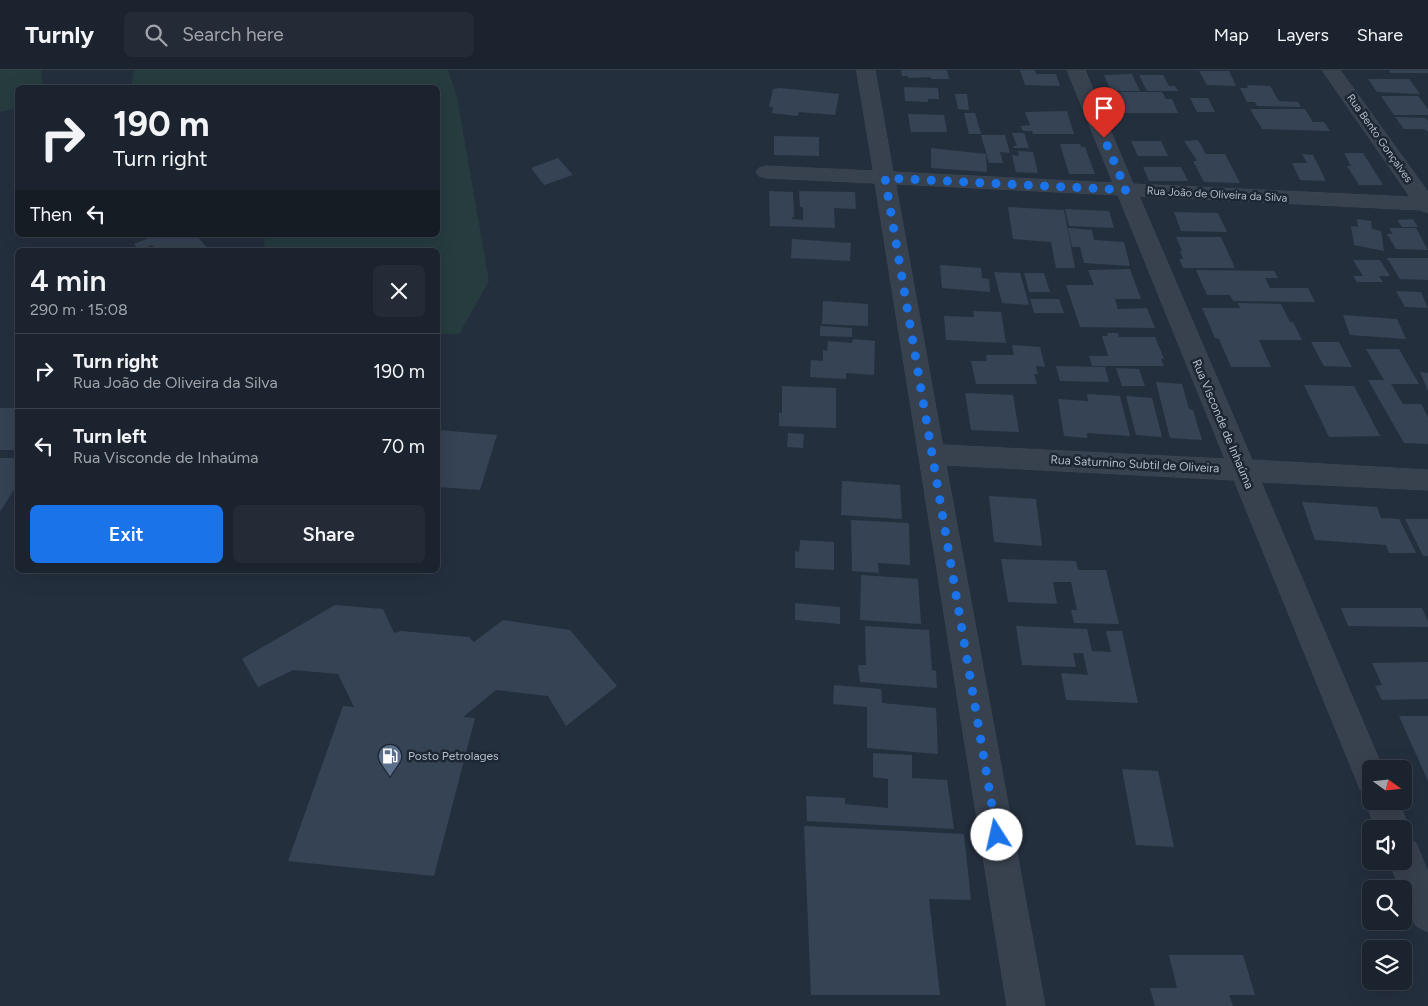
<!DOCTYPE html>
<meta charset="utf-8">
<style>
:root{--surface:#1b232e;--page:#242b36;--text:#f1f3f6;--muted:#a0a4aa;--line:#39404a;--accent:#1a73e8}
body{margin:0;font-family:Figtree,sans-serif;background:var(--page);color:var(--text);height:100vh;display:flex;flex-direction:column;font-size:19px;white-space:nowrap}
*{box-sizing:border-box;margin:0}
p{font-size:16px;color:var(--muted)}
.icon{flex:none;width:28px;height:28px;fill:none;stroke:currentColor;stroke-width:2;stroke-linecap:round;stroke-linejoin:round}
.map{position:relative;flex:1;overflow:hidden}
.drawer{position:absolute;left:15px;top:178px;width:425px;height:325px;display:flex;flex-direction:column;background:var(--surface);border-radius:8px;box-shadow:0 5px 20px #0002,0 0 0 1px var(--line)}
.drawer>*{flex:none}
.banner{position:absolute;left:15px;top:15px;width:425px;height:152px;border-radius:8px;box-shadow:0 5px 20px #0002,0 0 0 1px var(--line);background:#1b232e;color:var(--text);overflow:hidden}
.needle{width:32px;rotate:105deg}
.buttons{position:absolute;left:1362px;top:690px;display:grid;gap:10px}
.buttons a{display:grid;place-items:center;width:50px;height:50px;border-radius:8px;background:var(--surface);box-shadow:0 5px 20px #0002,0 0 0 1px var(--line);font-size:25px}
.pin{position:absolute;display:grid;place-items:center;width:42px;height:42px;color:#fff;margin:-51px -21px;border-radius:50% 50% 50% 0;rotate:-45deg;box-shadow:0 0 5px #0007}
.pin .icon{rotate:45deg}
.me{position:absolute;width:55px;margin:-28px;rotate:350deg;stroke-linejoin:round;filter:drop-shadow(0 0 4px #0008)}
.turn{display:flex;align-items:center;gap:18px;height:105px;padding:0 15px;font-size:22px}
.turn .icon{width:65px;height:65px;stroke-width:2.5}
.turn b{display:block;font-size:35px;line-height:42px}
.then{display:flex;align-items:center;height:48px;padding:0 15px;background:#0003;gap:10px;font-size:19px}
.round{display:grid;place-items:center;flex:none;width:52px;height:52px;border-radius:8px;background:var(--page)}
.overview{display:flex;align-items:center;justify-content:space-between;height:85px;padding:0 15px}
h1{font-size:30px;font-weight:600;line-height:38px}
.primary-button{display:flex;gap:10px;margin-top:auto;padding:10px 15px}
.primary-button a{flex:1;height:58px;border-radius:8px;background:var(--accent);color:#fff;font-size:20px;font-weight:600;line-height:58px;text-align:center}
.primary-button a+a{background:var(--page);color:var(--text)}
ul{padding:0;list-style:none}
li{display:flex;align-items:center;gap:15px;height:75px;padding:0 15px;border-top:1px solid var(--line)}
li div{flex:1}
li b{display:block;font-size:19px}
li em{font-style:normal}
header{display:flex;align-items:center;gap:30px;box-sizing:border-box;height:70px;padding:0 25px;background:var(--surface);border-bottom:1px solid var(--line)}
header strong{font-size:24px}
nav{display:flex;gap:28px;margin-inline-start:auto;font-size:18px}
.search{width:350px;height:45px;background:var(--page);display:flex;align-items:center;gap:12px;box-sizing:border-box;padding:0 18px;border-radius:8px;color:var(--muted);font-size:19px}
.map>svg:first-child{display:block}
.green{fill:#263c3f}
.building{fill:#364354}
.lines{fill:none;stroke-linecap:round;stroke-linejoin:round}
.minor-casing{stroke:#414a57;stroke-width:1}
.minor{fill:#38414e;fill-rule:evenodd}
.route{stroke:#1a73e8;stroke-width:9;stroke-dasharray:0 16.2}
.labels{text-anchor:middle;stroke-width:5;stroke-linejoin:round;paint-order:stroke}
.far-street-label{font-size:11px;fill:#b4bcc9;stroke:#1d2633}
.street-label{font-size:12px;fill:#b4bcc9;stroke:#1d2633}
.poi-label{font-size:12px;fill:#b4bcc9;stroke:#1d2633;text-anchor:start}
</style>
<header>
<strong>Turnly</strong>
<div class="search"><svg class="icon" aria-label="search" viewBox="0 0 24 24"><circle cx="10" cy="10" r="6"/><path d="M15 15l6 6"/></svg>Search here</div>
<nav><a>Map</a><a>Layers</a><a>Share</a></nav>
</header>
<div class="map">
<svg width="1428" height="936" viewBox="0 0 1428 936">
<rect width="100%" height="100%" fill="#242f3e"/>
<path class="green" d="M0,0H41L43,17L18,18L17,38L0,42Z
M134,0H448L457,27L489,211L459,264H438V180H264L265,165H438V18L131,17Z"/>
<path class="building" d="M901,0H947L949,9H931V7L908,8V6H902Z
M1020,0H1035L1036,4H1056L1060,16L1025,15Z
M1389,0H1428V3H1391Z
M1199,1H1229L1236,16L1207,15Z
M1132,4L1140,21H1111L1104,5Z
M1139,5H1163L1169,16H1175L1178,21H1147Z
M1368,9H1409L1420,24L1377,22Z
M1247,15L1270,16L1279,31L1298,32L1301,37L1257,36L1255,32H1247L1240,18H1248Z
M904,17L938,18L939,29H928V32L905,31Z
M780,18L839,24L835,45L799,42L798,46L772,43L773,37H769L773,19Z
M1109,22H1162L1166,29H1172L1178,43H1118Z
M955,24H967L969,40L958,39Z
M1381,26H1418L1428,39V45H1394Z
M1190,28H1208L1215,42H1197Z
M1250,39H1305L1313,52H1324L1330,61L1262,59Z
M1067,41L1074,64H1033L1032,61H1023L1020,56L1030,55L1025,42Z
M964,43H975L981,64H969Z
M908,44L944,45L947,62H911Z
M1395,47L1425,48L1428,51V62L1424,59H1404Z
M1012,63H1024L1029,78H1014L1013,76H1017Z
M981,65H1005L1010,83L1000,82L1003,93H989Z
M774,66L819,67V86L774,85Z
M1198,70L1206,84H1225L1240,113L1204,112L1193,91H1197L1184,71Z
M1131,71H1161L1168,86H1138Z
M1060,74H1080L1081,77H1085L1095,104H1069Z
M931,78L986,84L987,102L931,98Z
M1018,81L1033,82L1038,103L1016,102L1012,85L1019,86Z
M1344,83H1363L1383,115H1359L1347,96H1351Z
M1302,84L1313,85L1326,111L1300,110L1292,93H1307Z
M558,88L573,105L544,115L531,98Z
M1143,97H1181L1188,111H1149Z
M769,121L793,122L794,148L792,147V149L803,150V137H800L799,121L855,122L856,139L834,138L835,158L770,156Z
M1008,137L1064,140L1075,198H1056L1051,172L1013,169Z
M1065,139L1109,141L1114,158L1069,156Z
M1174,142L1218,143L1227,162L1181,161Z
M1357,149L1371,151L1372,159L1381,161L1384,181L1354,175L1351,156L1358,157Z
M1413,149L1418,157H1402L1397,150Z
M1068,158L1092,160L1094,170L1124,172L1130,196L1084,193L1080,177H1072Z
M1389,158H1416L1428,180L1396,179L1387,164H1393Z
M156,165H196L209,180H157L152,175L139,180L134,174Z
M1176,167H1221L1235,198H1183L1179,189H1183L1180,181H1182Z
M792,169L851,173L850,191L791,188Z
M1387,188H1428V210L1400,209Z
M1353,190H1380L1390,206H1379L1383,212H1357L1353,206H1363Z
M940,195L981,198L982,208L989,209L990,222L942,218Z
M1130,199L1141,229H1115L1118,239L1147,238L1155,258L1080,257L1066,215H1094L1088,200Z
M1196,200L1274,201L1278,208H1265L1270,218H1308L1315,232L1233,231L1230,225H1207Z
M994,202L1020,203L1029,235L1002,233Z
M1024,203H1044L1050,222H1029Z
M1396,221L1421,222L1428,238L1405,237Z
M1030,229H1059L1064,243H1034Z
M823,231L868,234V256L822,254Z
M1238,233L1281,234L1290,252H1293L1302,270H1259L1271,297H1231L1219,269L1215,268L1202,238H1240Z
M973,241L1001,242L1006,273L946,270L944,246L974,247Z
M1343,245L1397,249L1406,269L1350,265Z
M820,256L852,258V267L820,266Z
M1107,263H1118L1119,267H1155L1164,289H1161L1164,296H1092L1089,286H1108L1102,266H1108Z
M853,269L875,271L874,305L846,303V309L810,307L811,290L823,291V280L827,281L828,271L852,273Z
M1311,272H1339L1352,297L1324,296Z
M1012,275L1040,277L1045,297L1036,296L1038,304H1034L1037,314H976L971,291H987L986,285H1014Z
M1366,279H1399L1419,314H1391L1403,334H1421L1428,347V374L1404,373L1368,310H1384Z
M1056,296L1105,297L1109,312L1060,311Z
M1116,298L1139,299L1145,316H1122Z
M1420,302L1428,303V321Z
M1156,312L1182,314L1189,339L1193,340L1202,370L1170,368Z
M1304,315L1354,316L1380,366L1329,367Z
M782,316L836,318V358L779,356V343H782Z
M965,323L1013,325L1019,362L971,360Z
M1087,324L1120,326L1130,366L1087,363V368L1064,366L1058,329L1088,331Z
M1126,326L1152,328L1162,367L1136,365Z
M0,338H18V380H0Z
M438,360L497,365L480,420L438,417Z
M788,363L804,364L803,378L787,377Z
M0,388H18V413L0,442Z
M842,411L900,415L902,449L841,445Z
M989,426L1036,429L1042,476L994,472Z
M1302,432L1377,437L1381,448L1399,449L1416,483H1389L1386,475L1315,470Z
M1405,449H1428V486H1423Z
M851,450L909,453L910,495L878,493L879,503L852,501Z
M800,470L834,472V500L795,498V481L799,482Z
M1001,489L1076,491L1078,500H1106L1119,554L1074,553L1071,540H1077L1071,512H1053L1057,534L1008,532Z
M861,505L918,509L921,554L860,550Z
M795,533L840,537V554L795,550Z
M335,535L383,539L394,563L401,561L469,567L474,572L503,550L570,560L617,616L566,656L548,626L496,620L463,647L475,648L434,806L288,791L343,636L354,637L338,604L293,600L258,617L242,589Z
M1341,538H1422L1428,551V557L1348,556Z
M865,556L929,560L932,600L936,601L937,618L860,612L858,595H866Z
M1016,556L1087,559L1092,581L1111,582L1106,561H1122L1138,633L1066,630L1061,603L1088,605L1083,583H1073L1076,597L1022,595Z
M1428,592V629L1382,630L1375,616L1382,615L1372,593Z
M834,615L881,619L882,633L936,638L938,684L867,678V637L833,634Z
M1399,646H1428V711Z
M873,683L912,685V708L947,710L954,759L807,751L806,726L845,728V734L888,738V709L873,707Z
M1122,699L1158,701L1174,777L1136,775Z
M804,756L964,764L971,830L929,829L940,925H811Z
M1169,885H1243L1255,925H1229L1233,936H1155L1150,918H1177Z"/>
<g class="lines">
<g class="minor-casing">
<path id="minor" d="M857,0H875L893,102L1113,113L1067,0H1085L1133,114L1410,127L1322,0H1340L1428,122V143L1420,140L1139,126L1252,390L1428,400V420L1261,412L1383,699H1371V731H1398L1410,759L1406,769L1416,773L1428,802V862L1416,856L1404,827V819H1400L1389,791H1404V759H1376L1365,731L1368,723L1360,719L1234,410L946,395L1045,936H1007L875,113L766,108L759,106L756,102L759,98L766,96L873,101ZM896,114L1118,125L1225,389L943,375Z"/>
</g>
<use href="#minor" class="minor"/>
</g>
<g class="lines">
<path class="route" d="M997,765L885,108L1126,120L1104,68"/>
</g>
<defs>
<g id="fuel-pin" transform="scale(1.25)"><path d="M0 17L-7.5 6A9.5 9.5 0 1 1 7.5 6Z" fill="#5c6f8a" stroke="#1d2633"/><path d="M-5.5-6h7V0h2V4h1.3V-2.5L3-4.5l.8-.8L6-3V5H2.5V1h-1V6h-7ZM-4.2-4.7v3.2H.2V-4.7Z" fill="#fff"/></g>
</defs>
<g fill-rule="evenodd">
<use href="#fuel-pin" x="390" y="686"/>
</g>
<g class="labels">
<g class="far-street-label">
<text transform="translate(1380 68) rotate(55)" y="4">Rua Bento Gonçalves</text>
<text transform="translate(1217 124) rotate(3)" y="4">Rua João de Oliveira da Silva</text>
</g>
<g class="street-label">
<text transform="translate(1223 354) rotate(67)" y="4">Rua Visconde de Inhaúma</text>
<text transform="translate(1135 394) rotate(3)" y="4">Rua Saturnino Subtil de Oliveira</text>
</g>
<g class="poi-label">
<text x="408" y="690">Posto Petrolages</text>
</g>
</g>
</svg>
<div class="buttons">
<a><svg class="needle" viewBox="-14 -14 28 28"><path d="M0-13l5 13h-10z" fill="#e53935"/><path d="M0 13l5-13h-10z" fill="#a0a4aa"/></svg></a>
<a><svg class="icon" aria-label="sound" viewBox="0 0 24 24"><path d="M4 9h4l5-4v14l-5-4H4zM17 9q2 3 0 6"/></svg></a>
<a><svg class="icon" aria-label="search" viewBox="0 0 24 24"><circle cx="10" cy="10" r="6"/><path d="M15 15l6 6"/></svg></a>
<a><svg class="icon" aria-label="layers" viewBox="0 0 24 24"><path d="M12 4l9 5-9 5-9-5zM3 14l9 5 9-5"/></svg></a>
</div>
<div class="pin" style="left:1104px;top:68px;background:#d93025"><svg class="icon" aria-label="arrive" viewBox="0 0 24 24"><path d="M6 21V4h12l-3 4 3 4H6"/></svg></div>
<svg class="me" style="left:997px;top:765px" viewBox="-20 -20 40 40"><circle r="19" fill="#fff"/><path d="M0-13L10 11 0 6-10 11z" fill="#1a73e8"/></svg>
<div class="banner">
<div class="turn"><svg class="icon" aria-label="right" viewBox="0 0 24 24"><path d="M7 20v-9h11M14 6l5 5-5 5"/></svg><div><b>190 m</b>Turn right</div></div>
<div class="then">Then<svg class="icon" aria-label="left" viewBox="0 0 24 24"><path d="M17 20v-9H6M10 6l-5 5 5 5"/></svg></div>
</div>
<section class="drawer">
<div class="overview"><div><h1>4 min</h1><p>290 m · 15:08</p></div><a class="round"><svg class="icon" aria-label="close" viewBox="0 0 24 24"><path d="M6 6l12 12M18 6L6 18"/></svg></a></div>
<ul>
<li><svg class="icon" aria-label="right" viewBox="0 0 24 24"><path d="M7 20v-9h11M14 6l5 5-5 5"/></svg><div><b>Turn right</b><p>Rua João de Oliveira da Silva</p></div><em>190 m</em></li>
<li><svg class="icon" aria-label="left" viewBox="0 0 24 24"><path d="M17 20v-9H6M10 6l-5 5 5 5"/></svg><div><b>Turn left</b><p>Rua Visconde de Inhaúma</p></div><em>70 m</em></li>
</ul>
<div class="primary-button"><a>Exit</a><a>Share</a></div>
</section>
</div>
